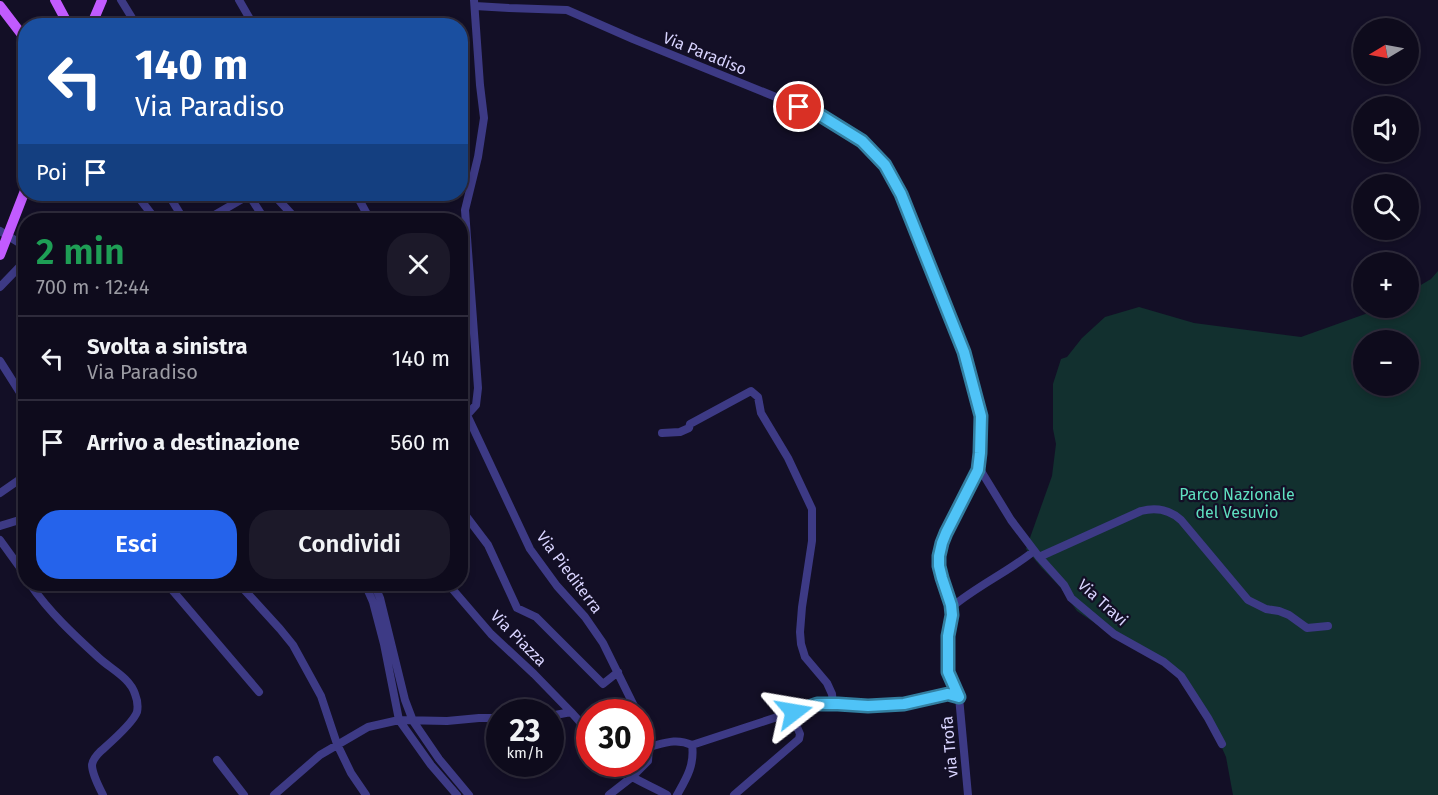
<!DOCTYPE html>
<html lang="it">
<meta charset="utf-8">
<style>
:root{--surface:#0e0b1c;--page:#1c1929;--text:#f1f3f6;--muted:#9b9ba3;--line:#2e2b3b;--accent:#2563eb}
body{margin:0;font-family:"Fira Sans",sans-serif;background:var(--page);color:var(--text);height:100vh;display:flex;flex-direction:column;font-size:22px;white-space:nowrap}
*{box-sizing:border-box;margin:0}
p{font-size:20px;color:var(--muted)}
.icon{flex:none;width:33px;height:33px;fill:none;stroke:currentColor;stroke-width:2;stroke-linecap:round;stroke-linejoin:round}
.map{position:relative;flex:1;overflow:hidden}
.drawer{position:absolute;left:18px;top:213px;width:450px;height:378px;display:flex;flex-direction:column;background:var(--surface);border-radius:24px;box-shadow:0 3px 9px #0003,0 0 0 2px var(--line)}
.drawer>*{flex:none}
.banner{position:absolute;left:18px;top:18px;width:450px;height:183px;border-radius:24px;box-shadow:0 3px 9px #0003,0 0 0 2px var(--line);background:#1a4fa0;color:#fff;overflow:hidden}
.needle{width:39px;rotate:260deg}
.tools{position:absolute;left:1353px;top:18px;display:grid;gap:12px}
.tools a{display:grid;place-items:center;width:66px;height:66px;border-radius:50%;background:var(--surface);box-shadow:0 3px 9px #0003,0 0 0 2px var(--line);font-size:30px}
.speed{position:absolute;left:486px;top:699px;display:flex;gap:12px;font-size:30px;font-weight:700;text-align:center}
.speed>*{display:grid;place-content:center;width:78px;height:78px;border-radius:50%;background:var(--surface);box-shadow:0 3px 9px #0003,0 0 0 2px var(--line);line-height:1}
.speed small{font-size:15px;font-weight:400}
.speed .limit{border:9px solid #d22;background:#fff;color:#111}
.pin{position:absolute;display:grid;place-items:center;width:51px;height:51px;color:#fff;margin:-26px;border:3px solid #fff;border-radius:50%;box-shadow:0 2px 6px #0007}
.me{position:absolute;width:66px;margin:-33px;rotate:76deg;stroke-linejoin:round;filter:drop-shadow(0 0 4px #0008)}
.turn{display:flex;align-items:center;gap:21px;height:126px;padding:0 18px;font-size:27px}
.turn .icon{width:78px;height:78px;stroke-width:2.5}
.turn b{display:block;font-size:42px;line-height:51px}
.then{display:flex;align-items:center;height:57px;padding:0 18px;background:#0003;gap:12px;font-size:22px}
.round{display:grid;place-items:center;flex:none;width:63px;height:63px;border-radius:24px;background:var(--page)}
.overview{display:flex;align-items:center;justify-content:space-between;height:102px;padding:0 18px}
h1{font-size:36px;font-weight:600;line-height:45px;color:#1e9e55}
.primary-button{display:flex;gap:12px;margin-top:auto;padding:12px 18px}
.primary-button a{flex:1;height:69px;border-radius:24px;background:var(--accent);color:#fff;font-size:24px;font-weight:600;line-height:69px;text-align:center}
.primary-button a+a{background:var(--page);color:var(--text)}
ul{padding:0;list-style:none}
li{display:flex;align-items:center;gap:18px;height:84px;padding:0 18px;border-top:2px solid var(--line)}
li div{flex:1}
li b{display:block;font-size:22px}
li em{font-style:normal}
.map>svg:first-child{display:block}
.green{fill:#12302f;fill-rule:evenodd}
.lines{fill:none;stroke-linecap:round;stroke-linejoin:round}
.minor{stroke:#3d3a85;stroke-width:8}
.major{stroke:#c25bff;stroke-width:10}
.route-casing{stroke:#337fa1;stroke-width:15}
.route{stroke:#4fc3f7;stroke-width:10}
.labels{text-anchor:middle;stroke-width:4.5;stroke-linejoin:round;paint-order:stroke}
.street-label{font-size:16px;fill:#d9d4ff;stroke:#130f26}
.park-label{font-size:16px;fill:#5fe0c0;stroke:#130f26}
</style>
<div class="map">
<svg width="1438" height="795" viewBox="0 0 1438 795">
<rect width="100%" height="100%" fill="#130f26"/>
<path class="green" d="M1438,271V795H1233L1226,757L1210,721L1176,670L1123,642L1077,611L1060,587L1041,567L1026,549L1052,476L1056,444L1053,429V384L1061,359L1067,357L1082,338L1105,317L1139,307L1194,323L1301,337L1382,308H1408L1409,292L1431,279ZM1364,340H1408V386H1364Z"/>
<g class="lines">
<path class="minor" d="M121,0L137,26
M239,0L254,26
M475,6L509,8L567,10L633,39L820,115L863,141L884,165L901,194L964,352L981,416L980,453L978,470L946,533L942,543L939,556V566L942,578L951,605L952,615L948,636V672L959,697L968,795
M136,194L156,220
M168,194L184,220
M273,194L297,220
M356,194L368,216L369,220
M206,220L249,195L265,220
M0,231L26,247
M0,287L26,260
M24,300L26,303
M0,361L26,402
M467,415L476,405L478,388L465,210L478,157L484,118L480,85L474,0
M467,415L530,549L557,586L585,617L603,643L637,712
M662,433L680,432L689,428L690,424L751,391L758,397L761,413L788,458L812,509V541L802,607L800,632L801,644L805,657L827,683L832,694L833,704
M978,466L1011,520L1039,557L1064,585L1071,598L1114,634L1164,662L1181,676L1208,718L1222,744
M0,493L26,475
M460,508L488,545L517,608L536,617L603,684L618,672
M0,526L26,518
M0,540L26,576
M1039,557L1141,511C1156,507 1170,510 1181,520L1248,600L1266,609L1279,611L1289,615L1307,628L1328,626
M30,584C49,612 74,635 99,658C111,669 130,678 135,694C137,699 138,707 137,712C133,723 111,742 102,750C98,754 93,758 92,765C92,774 99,787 103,795
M167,584L259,692
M239,584L280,629L293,645L321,696L337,744L351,773L366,795
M365,584L373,602L384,644L399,720L431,765L457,795
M374,584L380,598L405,700L413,721L439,759L469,795
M448,584L491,634L534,674L571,712
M952,607C977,586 1008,572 1034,551
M550,716L571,712L590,733
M649,747C665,743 676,738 692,745L817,704C846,704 875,708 903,704C923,702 940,692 959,697
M217,760L244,795
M616,764C630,779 650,785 667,795
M274,795L320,755L368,727L399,720L447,721L479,718H500
M609,795L632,777L648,761L649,747L640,723
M677,795C686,779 695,765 692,745
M734,795L799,739L800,734L791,713"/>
<path class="major" d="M55,0L69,26
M0,6L26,40
M91,26L102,0
M0,255L26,188"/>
</g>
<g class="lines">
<g class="route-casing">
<path id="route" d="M794,712L817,704H838L868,706L904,704L948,694L959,697L948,672V636L952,615L951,605L942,578L939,566V556L942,543L946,533L978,470L980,453L981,416L964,352L901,194L885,165L862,141L820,115L799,107"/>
</g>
<use href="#route" class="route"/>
</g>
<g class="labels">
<g class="street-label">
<text transform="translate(705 53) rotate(22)" y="6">Via Paradiso</text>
<text transform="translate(570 572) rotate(53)" y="6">Via Piediterra</text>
<text transform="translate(1103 602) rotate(42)" y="6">Via Travi</text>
<text transform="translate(519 638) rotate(45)" y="6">Via Piazza</text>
<text transform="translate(949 747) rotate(-95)" y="6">via Trofa</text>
</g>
<g class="park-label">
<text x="1237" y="500">Parco Nazionale<tspan x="1237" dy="18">del Vesuvio</tspan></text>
</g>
</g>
</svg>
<div class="tools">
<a><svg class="needle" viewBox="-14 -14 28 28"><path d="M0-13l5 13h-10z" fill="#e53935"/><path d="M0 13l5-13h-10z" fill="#9b9ba3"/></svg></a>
<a><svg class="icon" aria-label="sound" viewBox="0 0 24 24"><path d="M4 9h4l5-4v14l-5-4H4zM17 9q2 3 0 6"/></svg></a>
<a><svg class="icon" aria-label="search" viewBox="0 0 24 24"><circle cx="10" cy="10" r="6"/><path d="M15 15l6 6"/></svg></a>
<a>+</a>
<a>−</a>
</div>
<div class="speed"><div>23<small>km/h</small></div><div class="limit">30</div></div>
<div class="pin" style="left:799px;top:107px;background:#d93025"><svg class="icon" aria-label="arrive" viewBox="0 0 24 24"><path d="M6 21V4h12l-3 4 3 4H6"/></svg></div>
<svg class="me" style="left:794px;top:712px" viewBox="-20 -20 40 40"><path d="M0-17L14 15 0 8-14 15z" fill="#4fc3f7" stroke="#fff" stroke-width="4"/></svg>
<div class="banner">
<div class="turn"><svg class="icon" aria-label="left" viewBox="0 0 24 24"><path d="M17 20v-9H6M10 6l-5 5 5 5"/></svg><div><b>140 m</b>Via Paradiso</div></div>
<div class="then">Poi<svg class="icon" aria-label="arrive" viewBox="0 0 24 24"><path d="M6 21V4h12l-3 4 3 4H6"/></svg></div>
</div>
<section class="drawer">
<div class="overview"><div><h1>2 min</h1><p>700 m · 12:44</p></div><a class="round"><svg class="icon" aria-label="close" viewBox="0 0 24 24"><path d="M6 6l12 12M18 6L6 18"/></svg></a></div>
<ul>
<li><svg class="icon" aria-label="left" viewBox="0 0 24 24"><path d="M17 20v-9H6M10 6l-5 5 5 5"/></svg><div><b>Svolta a sinistra</b><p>Via Paradiso</p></div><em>140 m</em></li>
<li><svg class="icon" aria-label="arrive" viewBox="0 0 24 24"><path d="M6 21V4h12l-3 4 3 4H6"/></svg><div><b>Arrivo a destinazione</b></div><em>560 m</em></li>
</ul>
<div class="primary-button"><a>Esci</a><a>Condividi</a></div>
</section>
</div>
